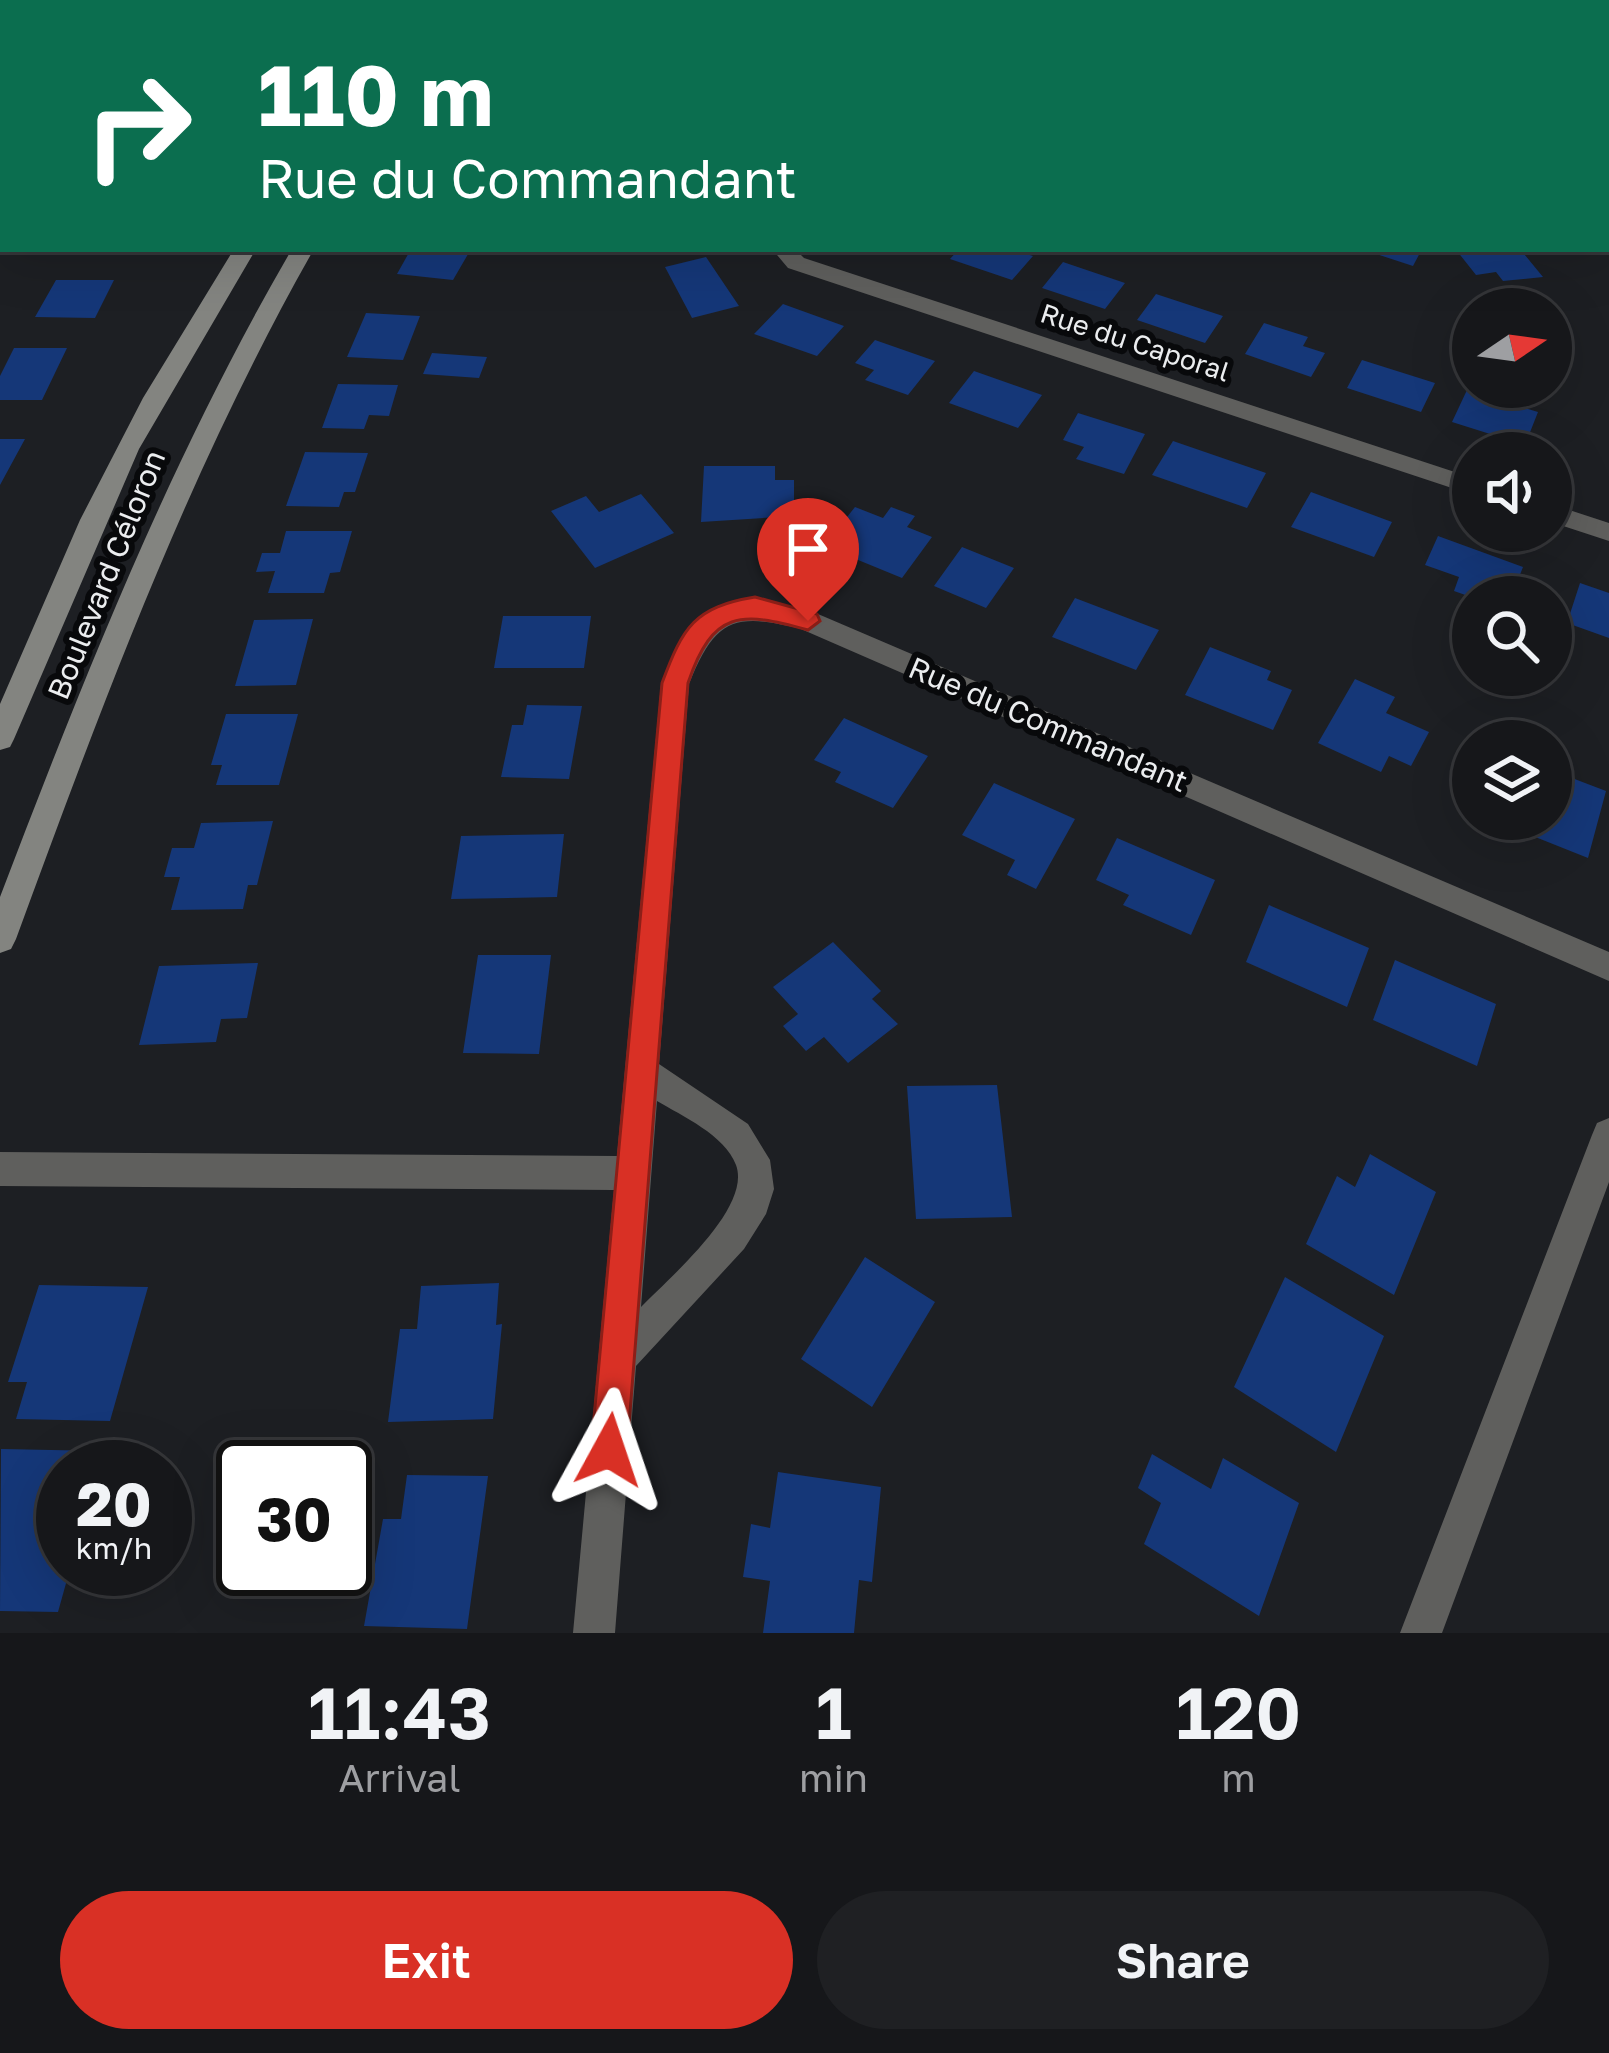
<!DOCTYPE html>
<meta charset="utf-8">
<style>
:root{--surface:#16171a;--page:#1f2023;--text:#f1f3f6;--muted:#9e9fa2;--line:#353639;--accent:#d93025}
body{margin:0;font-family:"Golos Text",sans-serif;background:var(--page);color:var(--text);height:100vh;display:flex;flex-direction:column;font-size:45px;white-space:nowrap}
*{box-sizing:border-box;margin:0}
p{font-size:39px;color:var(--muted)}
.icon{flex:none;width:66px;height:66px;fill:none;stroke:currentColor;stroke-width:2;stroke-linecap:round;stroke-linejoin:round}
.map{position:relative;height:1633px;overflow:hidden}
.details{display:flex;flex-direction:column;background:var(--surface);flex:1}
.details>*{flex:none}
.hud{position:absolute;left:0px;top:0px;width:1611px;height:252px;box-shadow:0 12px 48px #0002,0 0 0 3px var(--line);background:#0b6e4f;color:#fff;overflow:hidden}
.needle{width:78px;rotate:77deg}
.controls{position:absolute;left:1452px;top:288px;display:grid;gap:24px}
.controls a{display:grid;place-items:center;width:120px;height:120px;border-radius:50%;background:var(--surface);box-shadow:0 12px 48px #0002,0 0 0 3px var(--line);font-size:60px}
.speed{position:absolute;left:36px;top:1440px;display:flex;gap:24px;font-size:60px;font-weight:700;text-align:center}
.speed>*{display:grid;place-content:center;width:156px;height:156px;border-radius:50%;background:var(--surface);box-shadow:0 12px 48px #0002,0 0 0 3px var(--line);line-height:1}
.speed small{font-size:30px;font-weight:400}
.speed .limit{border:6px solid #111;border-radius:18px;background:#fff;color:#111}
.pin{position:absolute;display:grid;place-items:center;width:102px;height:102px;color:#fff;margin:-123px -51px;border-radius:50% 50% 50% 0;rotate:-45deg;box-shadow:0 0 12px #0007}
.pin .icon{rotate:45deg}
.me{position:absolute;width:132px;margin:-66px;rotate:5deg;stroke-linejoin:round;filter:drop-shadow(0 0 9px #0008)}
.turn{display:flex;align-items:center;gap:42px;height:252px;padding:0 60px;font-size:54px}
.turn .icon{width:156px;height:156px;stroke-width:2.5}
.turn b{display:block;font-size:84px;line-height:102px}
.eta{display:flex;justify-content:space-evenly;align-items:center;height:204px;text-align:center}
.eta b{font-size:72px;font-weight:600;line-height:84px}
.cta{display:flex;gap:24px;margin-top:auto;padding:24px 60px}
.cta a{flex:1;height:138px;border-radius:72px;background:var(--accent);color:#fff;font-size:48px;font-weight:600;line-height:138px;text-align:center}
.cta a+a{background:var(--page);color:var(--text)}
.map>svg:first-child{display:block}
.building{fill:#153778}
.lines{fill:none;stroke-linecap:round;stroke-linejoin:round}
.street{fill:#5f5f5d;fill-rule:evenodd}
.secondary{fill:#838480;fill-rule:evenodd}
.route{fill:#d93025;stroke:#8d1f18;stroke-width:3}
.labels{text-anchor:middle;stroke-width:12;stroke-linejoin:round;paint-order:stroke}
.far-street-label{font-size:27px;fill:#ebedef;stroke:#08090b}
.street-label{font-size:30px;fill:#ebedef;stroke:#08090b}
</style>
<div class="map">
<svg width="1609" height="1633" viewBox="0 0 1609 1633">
<rect width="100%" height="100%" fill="#1d1f23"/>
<path class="building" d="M411,249H471L453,280L397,274Z
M959,249H1010L1033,256L1012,280L950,259Z
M1361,249H1422L1413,266Z
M1520,249L1543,277L1503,281L1496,272L1476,275L1457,251Z
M706,257L739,306L692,318L665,267Z
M1063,262L1125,283L1105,309L1042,288Z
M56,280H114L95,318L35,317Z
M1156,294L1223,316L1205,343L1137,320Z
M783,304L844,326L817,356L754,334Z
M366,313L420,316L403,360L347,357Z
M1264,323L1308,337L1303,346L1325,353L1311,377L1245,354Z
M875,340L935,361L908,395L865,380L874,370L855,363Z
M14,348H67L42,400H0V376Z
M432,353L487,357L479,378L423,374Z
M1362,360L1435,383L1421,412L1347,388Z
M974,371L1042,395L1018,428L949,403Z
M338,384L398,385L389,416L369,415L364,429L322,428Z
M1467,390L1538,412L1525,445L1452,422Z
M1078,413L1145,434L1124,474L1076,459L1084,447L1063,440Z
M0,439H25L0,485Z
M1173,441L1266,473L1247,508L1152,475Z
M305,452L368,453L355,492H344L339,507L286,506Z
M704,466H775V480H794V516L701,522Z
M1311,492L1392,522L1374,557L1291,527Z
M641,494L674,533L595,568L551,511L586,496L599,512Z
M855,507L883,518L891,507L915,516L907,527L932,537L902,578L824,546Z
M286,531H352L340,572L330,573L324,593H268L275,571L256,572L262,553H280Z
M1438,536L1523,567L1511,597H1471L1454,591L1459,577L1425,565Z
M962,547L1014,568L986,608L934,586Z
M1580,583L1609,593V638L1567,623Z
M1075,598L1159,630L1136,670L1052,637Z
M503,616H591L584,668H494Z
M313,619L296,685L235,686L254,620Z
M1210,647L1271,671L1267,680L1292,690L1273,730L1185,695Z
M1355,679L1395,697L1386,713L1429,732L1411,766L1389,756L1381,772L1318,743Z
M527,705L582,706L569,779L501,777L512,725H523Z
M226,714H298L279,785H216L222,765H211Z
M844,718L928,756L893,808L835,782L841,772L814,760Z
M1472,765H1473V812L1458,806Z
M1551,770L1606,791L1588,858L1490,819H1551Z
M994,783L1075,819L1036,889L1007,875L1015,860L962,835Z
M273,821L257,885H248L243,909L171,910L180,877H164L172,848H194L201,823Z
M564,834L557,897L451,899L461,836Z
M1117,838L1215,880L1191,935L1123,905L1129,895L1096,880Z
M1269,905L1369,948L1347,1007L1246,962Z
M833,942L881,991L872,999L898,1024L848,1063L824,1037L806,1051L783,1026L798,1014L773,987Z
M478,955H551L539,1054L463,1053Z
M1395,960L1496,1004L1477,1066L1373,1020Z
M258,963L247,1018L221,1019L216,1042L139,1045L159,966Z
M997,1085L1012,1217L916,1219L907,1086Z
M1370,1154L1436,1192L1394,1295L1306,1244L1337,1176L1355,1187Z
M865,1257L935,1302L872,1407L801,1359Z
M1285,1277L1384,1336L1336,1452L1234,1387Z
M499,1283L496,1325L502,1324L493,1419L388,1422L400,1329H417L421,1286Z
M39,1285L148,1287L110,1421L16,1419L27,1382H8Z
M1,1449L103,1451L98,1467H63V1569H70L58,1612L0,1611Z
M1152,1454L1211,1489L1223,1458L1299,1503L1259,1616L1144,1544L1161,1503L1138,1488Z
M778,1472L881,1487L872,1582L859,1580L854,1633H763L770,1581L743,1577L751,1524L770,1528Z
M407,1475L488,1476L467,1629L364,1626L383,1519H401Z"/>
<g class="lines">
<path class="street" d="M22,0H46L48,3H24Z
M79,0H107L77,3Z
M876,0H905L907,3H878Z
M1608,177H1609V190H1608Z
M0,224H3L0,237Z
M772,249H795L804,258L1473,478V495L788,268Z
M1551,504L1609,523V541L1551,522Z
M739,600L818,614L1609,952V981L801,629C734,612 715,619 689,684L659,1064L748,1124L770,1160L774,1189L766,1214L744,1249L636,1366L615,1633H573L614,1190L0,1186V1152L617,1156L661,684C678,642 693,611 739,600ZM657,1101C682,1116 725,1135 736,1165C752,1208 669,1278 641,1307Z
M1609,1118V1182L1442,1633H1400L1592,1135L1597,1123Z"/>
<path class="secondary" d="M450,0H470L448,3Z
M502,0H521L500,3Z
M234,249H256L139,449L14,739L10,747L0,750V704L80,520L143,398Z
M292,249H314C189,469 103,702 16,939L11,949L0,953V897C85,674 172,455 292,249Z"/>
</g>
<path class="route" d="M755,597L817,614L820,621L808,630C740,611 713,610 688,683L627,1450L622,1463L609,1468L597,1463L591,1450L662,683C683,627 694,607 755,597Z"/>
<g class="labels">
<g class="far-street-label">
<text transform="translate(1135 343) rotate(18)" y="9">Rue du Caporal</text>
</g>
<g class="street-label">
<text transform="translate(107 575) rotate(-68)" y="10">Boulevard Céloron</text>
<text transform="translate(1048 725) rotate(23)" y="10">Rue du Commandant</text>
</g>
</g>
</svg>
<div class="controls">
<a><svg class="needle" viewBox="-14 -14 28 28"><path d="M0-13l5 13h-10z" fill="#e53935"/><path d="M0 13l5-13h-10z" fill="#9e9fa2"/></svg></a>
<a><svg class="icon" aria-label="sound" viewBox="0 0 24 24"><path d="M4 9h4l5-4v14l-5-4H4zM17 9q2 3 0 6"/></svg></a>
<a><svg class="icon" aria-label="search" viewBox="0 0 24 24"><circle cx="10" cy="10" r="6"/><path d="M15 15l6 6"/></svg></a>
<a><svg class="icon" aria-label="layers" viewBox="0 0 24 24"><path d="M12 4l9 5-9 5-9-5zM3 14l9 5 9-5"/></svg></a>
</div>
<div class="speed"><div>20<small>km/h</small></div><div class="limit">30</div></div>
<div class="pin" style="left:808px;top:621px;background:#d93025"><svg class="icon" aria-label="arrive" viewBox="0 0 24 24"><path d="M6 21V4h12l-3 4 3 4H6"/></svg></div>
<svg class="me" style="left:609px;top:1450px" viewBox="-20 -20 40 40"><path d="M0-17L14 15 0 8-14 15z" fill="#d93025" stroke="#fff" stroke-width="4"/></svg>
<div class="hud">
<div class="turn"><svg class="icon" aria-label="right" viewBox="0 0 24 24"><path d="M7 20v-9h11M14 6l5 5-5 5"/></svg><div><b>110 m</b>Rue du Commandant</div></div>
</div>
</div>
<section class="details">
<div class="eta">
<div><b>11:43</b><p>Arrival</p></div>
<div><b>1</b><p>min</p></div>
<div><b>120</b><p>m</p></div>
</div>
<div class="cta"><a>Exit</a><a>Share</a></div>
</section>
